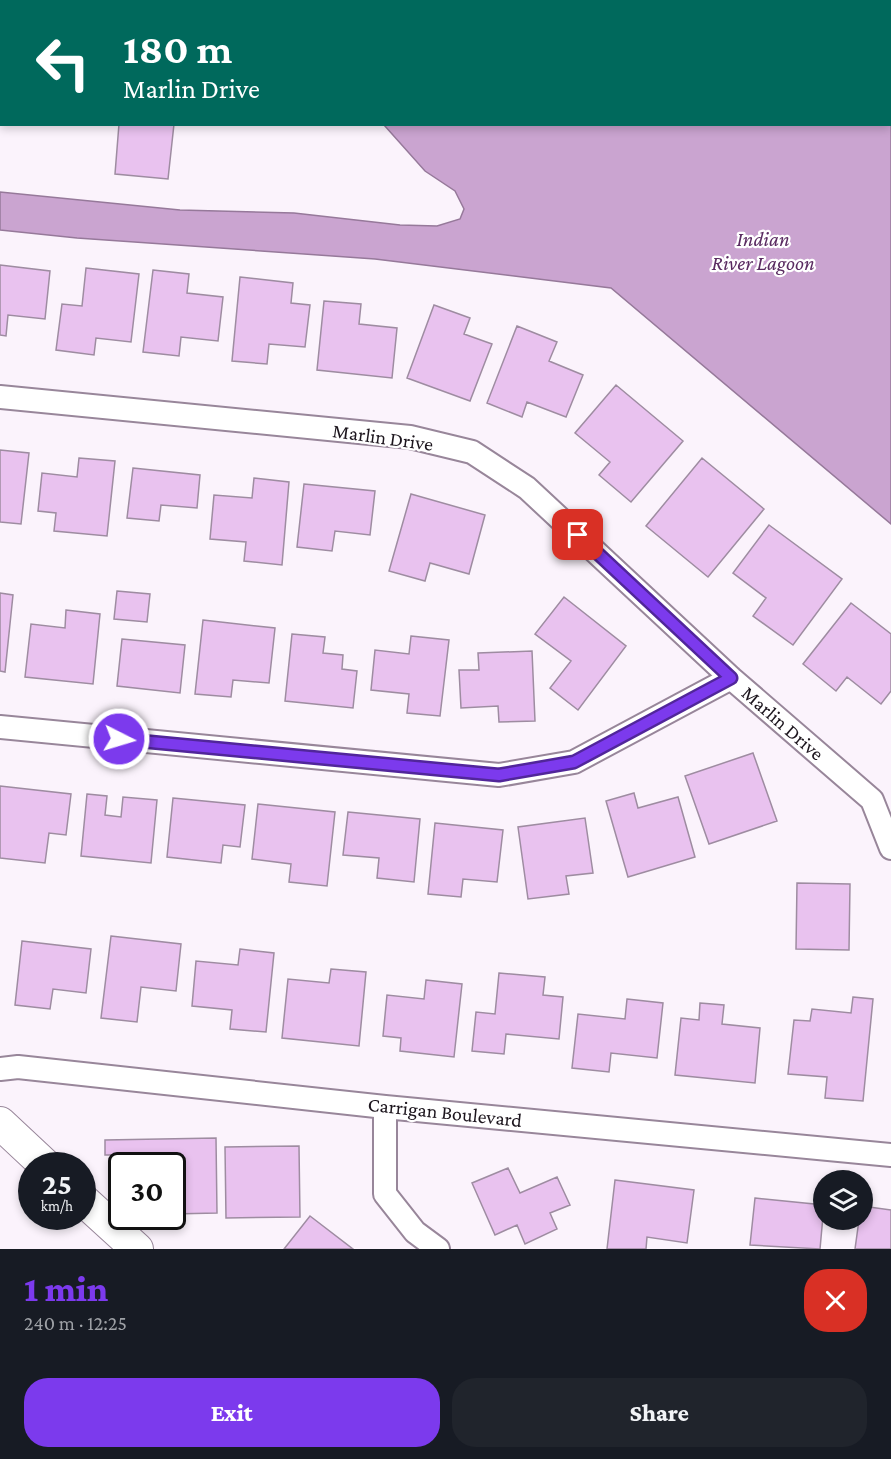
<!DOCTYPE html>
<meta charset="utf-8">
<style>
:root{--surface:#171b24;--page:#20242c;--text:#f1f3f6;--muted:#9ea1a6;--accent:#7c3aed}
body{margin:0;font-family:"Crimson Pro",serif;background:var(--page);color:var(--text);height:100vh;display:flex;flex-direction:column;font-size:22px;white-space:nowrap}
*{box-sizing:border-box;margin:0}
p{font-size:20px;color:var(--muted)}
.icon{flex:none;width:33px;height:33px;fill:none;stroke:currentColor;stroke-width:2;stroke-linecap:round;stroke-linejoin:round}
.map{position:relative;height:1249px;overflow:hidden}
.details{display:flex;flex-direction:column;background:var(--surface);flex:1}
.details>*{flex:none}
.guide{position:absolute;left:0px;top:0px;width:891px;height:126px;box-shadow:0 3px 9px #0003;background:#00695c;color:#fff;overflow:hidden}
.fabs{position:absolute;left:813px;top:1170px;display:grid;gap:12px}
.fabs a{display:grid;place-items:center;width:60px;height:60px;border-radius:50%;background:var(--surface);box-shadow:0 3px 9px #0003;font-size:30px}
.speed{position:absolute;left:18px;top:1152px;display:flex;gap:12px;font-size:30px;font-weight:700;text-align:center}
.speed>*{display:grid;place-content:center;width:78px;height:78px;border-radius:50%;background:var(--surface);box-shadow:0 3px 9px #0003;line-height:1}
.speed small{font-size:15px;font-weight:400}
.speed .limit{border:3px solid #111;border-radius:9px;background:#fff;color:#111}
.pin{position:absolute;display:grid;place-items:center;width:51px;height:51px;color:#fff;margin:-26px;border-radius:12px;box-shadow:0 3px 9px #0006}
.me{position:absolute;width:66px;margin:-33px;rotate:95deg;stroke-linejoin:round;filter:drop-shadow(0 0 4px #0008)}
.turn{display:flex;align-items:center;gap:21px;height:126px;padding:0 24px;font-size:27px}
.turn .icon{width:78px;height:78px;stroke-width:2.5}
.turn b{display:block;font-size:42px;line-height:51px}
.round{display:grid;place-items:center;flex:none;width:63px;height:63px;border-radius:24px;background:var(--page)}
.headline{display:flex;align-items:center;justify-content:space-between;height:102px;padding:0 24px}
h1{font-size:36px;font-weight:800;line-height:45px;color:var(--accent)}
.action{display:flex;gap:12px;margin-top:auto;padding:12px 24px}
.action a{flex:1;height:69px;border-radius:24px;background:var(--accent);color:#fff;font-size:24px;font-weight:800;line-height:69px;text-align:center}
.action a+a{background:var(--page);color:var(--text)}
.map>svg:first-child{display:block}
.water{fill:#caa4d0;stroke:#96799a;stroke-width:1.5}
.building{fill:#e9c2ef;stroke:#9e8ca1;stroke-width:1.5}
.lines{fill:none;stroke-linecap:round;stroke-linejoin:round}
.street-casing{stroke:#98869a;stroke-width:26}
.secondary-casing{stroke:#98869a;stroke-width:34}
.street{stroke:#fff;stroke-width:22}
.secondary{stroke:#fff;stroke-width:32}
.route-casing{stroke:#51269a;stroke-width:15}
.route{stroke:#7c3aed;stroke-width:10}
.labels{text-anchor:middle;stroke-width:4.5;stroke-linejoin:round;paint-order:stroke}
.street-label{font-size:20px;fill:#1c151d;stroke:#fff}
.water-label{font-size:21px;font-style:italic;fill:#592a60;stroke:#fff}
</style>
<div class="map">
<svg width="891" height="1249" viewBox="0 0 891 1249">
<rect width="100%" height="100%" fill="#fbf3fc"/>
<path class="water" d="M311,0H891V524L611,288L375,259L77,238L0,230V192L180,210L294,213L400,225L437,226L460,219L464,209L455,191L425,171L384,125L890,124V2Z"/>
<path class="building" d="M93,0H153L93,2Z
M119,124H174L168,179L115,174Z
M0,265L50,271L45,319L8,315L6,336L0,335Z
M86,268L139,274L131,342L96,338L94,355L56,350L62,304L82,306Z
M153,270L189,274L187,293L223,297L218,341L181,337L179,356L143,352Z
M240,277L293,283L291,303L310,305L305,347L269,344L267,364L232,361Z
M324,301L361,304L359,324L397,328L392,378L317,370Z
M434,305L470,318L464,334L492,344L470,401L407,378Z
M517,326L557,342L549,361L583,375L566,417L527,402L522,417L487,403Z
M616,385L683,441L631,502L599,475L610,462L575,433Z
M0,450L29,453L21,524L0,522Z
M79,458L115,461L107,536L54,531L56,513L38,511L42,473L77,477Z
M702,458L764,509L708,577L646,526Z
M133,468L200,475L197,508L161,505L159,521L127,518Z
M254,478L289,482L282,565L244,561L246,542L210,539L214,495L252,498Z
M304,484L375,491L370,535L335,531L332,551L297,547Z
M411,494L485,515L469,574L430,563L425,581L389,571Z
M769,525L842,579L793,645L753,616L766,598L733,573Z
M117,591L150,594L147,622L114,619Z
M0,593L13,595L5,672L0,671Z
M564,597L626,646L578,710L550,688L571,661L535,634Z
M851,603L891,634V691L881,704L847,677L836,691L803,664Z
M66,610L100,614L93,684L25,677L31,624L65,628Z
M203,620L275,628L269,683L233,680L231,697L195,694Z
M292,634L325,637L323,653L343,655L342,669L357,671L353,708L285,701Z
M411,636L449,640L440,716L407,713L409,694L371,690L375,650L409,654Z
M122,639L185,645L180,693L117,686Z
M532,651L535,721L499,722L498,706L461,708L459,670H479L478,653Z
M753,753L777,821L709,844L685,776Z
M0,786L71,794L66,835L49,833L45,863L0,858Z
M634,793L638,808L678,797L695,857L628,877L606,801Z
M87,794L107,796L105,815L121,817L123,797L157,800L151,863L81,856Z
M173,798L245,805L240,847L223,845L221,863L167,857Z
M258,804L335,812L327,886L289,882L291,864L252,859Z
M348,812L420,819L414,882L377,878L379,858L343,855Z
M585,818L593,873L566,876L569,894L528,899L518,827Z
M435,823L503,830L497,882L463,879L461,897L428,894Z
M797,883L850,884L849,950L796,949Z
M111,936L181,944L176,991L141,987L137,1022L101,1018Z
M22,941L91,949L86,993L53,989L50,1009L15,1005Z
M240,949L274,953L266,1032L230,1029L232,1010L192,1006L196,961L238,965Z
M331,969L366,972L359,1046L282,1038L288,979L329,983Z
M499,973L545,977L543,995L563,997L559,1039L506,1034L504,1054L472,1051L476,1012L495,1014Z
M426,980L462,984L454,1057L400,1051L401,1038L383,1036L387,995L424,999Z
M853,997L873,999L863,1101L825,1098L827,1077L788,1074L794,1020L810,1021L812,1009L851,1013Z
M627,999L663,1003L657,1058L611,1053L609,1072L572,1068L578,1014L625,1019Z
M700,1003L724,1005L722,1024L760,1028L755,1083L675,1075L681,1018L699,1020Z
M216,1138L217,1213L172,1214V1166H136V1155H105V1140Z
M299,1146L300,1217L226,1218L225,1147Z
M508,1168L520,1193L557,1177L570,1205L550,1213L557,1229L525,1244L517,1225L495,1235L472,1183Z
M615,1180L694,1190L687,1243L647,1237L646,1249H607Z
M755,1198L824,1205L820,1249L750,1245Z
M862,1206L891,1210V1249H855L859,1220H862Z
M310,1216L353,1249H284Z"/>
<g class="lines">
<g class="street-casing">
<path id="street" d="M0,397L410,437L472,452L527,488L731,678L872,800L891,848
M0,727L499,775L574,762L731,678
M0,1069L18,1067L385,1107L891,1155
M385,1107V1194L415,1232L438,1249"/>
</g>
<g class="secondary-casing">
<path id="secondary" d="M0,1123L46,1166
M82,1199L137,1249"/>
</g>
<use href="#street" class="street"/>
<use href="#secondary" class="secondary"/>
</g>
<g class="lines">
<g class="route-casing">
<path id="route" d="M119,739L499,775L574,762L731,678L578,535"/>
</g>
<use href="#route" class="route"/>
</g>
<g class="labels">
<g class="street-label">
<text transform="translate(383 437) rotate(8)" y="7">Marlin Drive</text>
<text transform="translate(783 723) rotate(41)" y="7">Marlin Drive</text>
<text transform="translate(445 1112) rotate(6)" y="7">Carrigan Boulevard</text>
</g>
<g class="water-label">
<text x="763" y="246">Indian<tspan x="763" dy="24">River Lagoon</tspan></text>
</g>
</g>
</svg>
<div class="fabs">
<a><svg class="icon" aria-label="layers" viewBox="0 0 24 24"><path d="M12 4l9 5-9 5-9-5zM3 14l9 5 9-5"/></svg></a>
</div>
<div class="speed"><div>25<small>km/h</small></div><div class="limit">30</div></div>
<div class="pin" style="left:578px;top:535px;background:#d93025"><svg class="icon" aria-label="arrive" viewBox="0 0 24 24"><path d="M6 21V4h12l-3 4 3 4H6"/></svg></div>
<svg class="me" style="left:119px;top:739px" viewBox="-20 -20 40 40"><circle r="17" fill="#7c3aed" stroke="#fff" stroke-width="3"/><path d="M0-11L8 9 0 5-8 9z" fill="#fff"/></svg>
<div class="guide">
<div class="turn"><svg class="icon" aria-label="left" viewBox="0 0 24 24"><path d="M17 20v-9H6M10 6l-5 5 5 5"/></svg><div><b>180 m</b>Marlin Drive</div></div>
</div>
</div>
<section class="details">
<div class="headline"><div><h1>1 min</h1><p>240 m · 12:25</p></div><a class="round" style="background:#d93025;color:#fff"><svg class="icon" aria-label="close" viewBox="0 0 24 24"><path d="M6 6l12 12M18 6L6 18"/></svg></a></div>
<div class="action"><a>Exit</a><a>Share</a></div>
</section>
